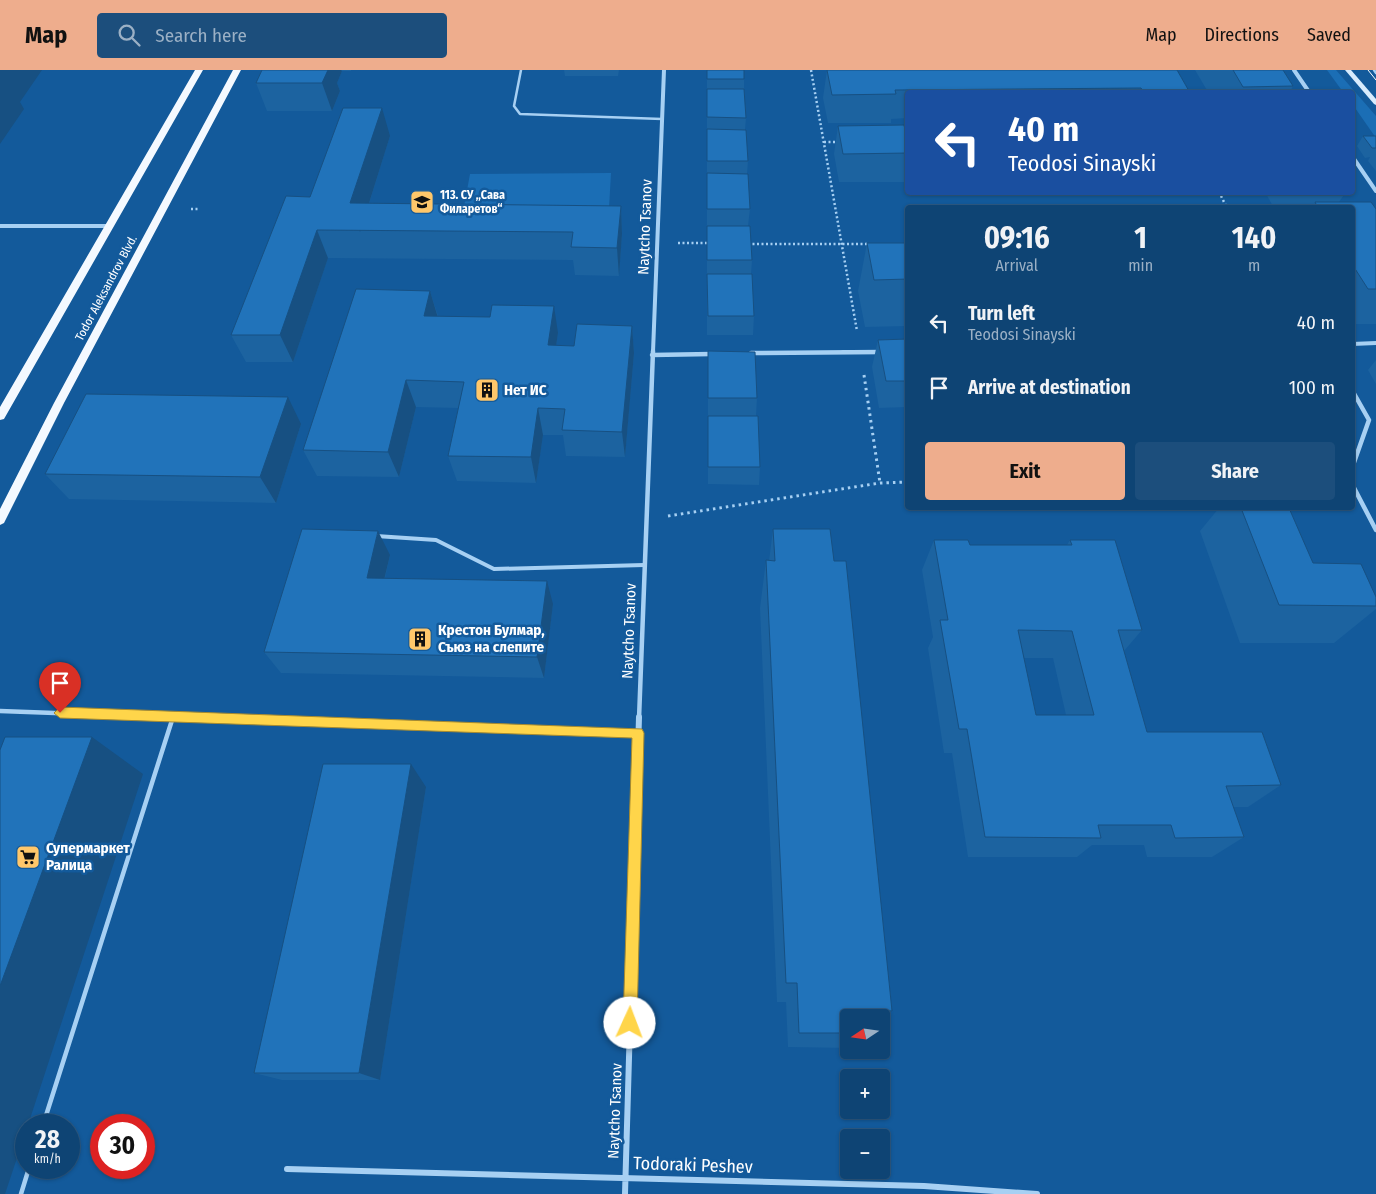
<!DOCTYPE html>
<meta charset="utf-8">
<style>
:root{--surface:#0e4474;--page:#1c4e7c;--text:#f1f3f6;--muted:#9bb0c5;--line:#2e5c86;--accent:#eead8d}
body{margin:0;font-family:"Fira Sans Condensed",sans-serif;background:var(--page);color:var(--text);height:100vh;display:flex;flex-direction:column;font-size:19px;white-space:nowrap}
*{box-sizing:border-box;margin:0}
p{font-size:16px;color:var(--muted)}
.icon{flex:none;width:28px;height:28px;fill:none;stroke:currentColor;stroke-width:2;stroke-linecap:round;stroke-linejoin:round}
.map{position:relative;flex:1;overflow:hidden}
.side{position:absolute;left:905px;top:135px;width:450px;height:305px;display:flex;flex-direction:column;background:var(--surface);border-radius:5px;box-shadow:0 1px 4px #0004,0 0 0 1px var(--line)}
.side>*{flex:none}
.top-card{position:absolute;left:905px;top:20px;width:450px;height:105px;border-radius:5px;box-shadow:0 1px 4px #0004,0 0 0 1px var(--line);background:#1a4fa0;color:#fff;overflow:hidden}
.needle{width:32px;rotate:257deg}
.buttons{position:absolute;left:840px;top:939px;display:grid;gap:10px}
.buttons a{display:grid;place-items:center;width:50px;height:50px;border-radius:5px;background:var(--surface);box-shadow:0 1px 4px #0004,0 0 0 1px var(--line);font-size:25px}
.speed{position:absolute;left:15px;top:1044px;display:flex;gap:10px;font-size:25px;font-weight:700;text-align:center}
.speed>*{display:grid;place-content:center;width:65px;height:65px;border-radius:50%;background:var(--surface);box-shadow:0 1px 4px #0004,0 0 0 1px var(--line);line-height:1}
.speed small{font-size:12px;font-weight:400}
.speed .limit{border:8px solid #d22;background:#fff;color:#111}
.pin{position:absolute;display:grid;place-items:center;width:42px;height:42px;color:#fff;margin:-51px -21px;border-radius:50% 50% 50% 0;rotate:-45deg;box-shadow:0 0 5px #0007}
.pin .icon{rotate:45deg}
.me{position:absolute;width:55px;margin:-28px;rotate:2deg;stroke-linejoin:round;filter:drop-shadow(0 0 4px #0008)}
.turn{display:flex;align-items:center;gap:18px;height:105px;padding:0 20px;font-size:22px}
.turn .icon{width:65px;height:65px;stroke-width:2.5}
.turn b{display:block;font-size:35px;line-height:42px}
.eta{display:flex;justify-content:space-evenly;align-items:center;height:85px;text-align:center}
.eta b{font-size:30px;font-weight:700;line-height:35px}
.action{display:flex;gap:10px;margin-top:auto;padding:10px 20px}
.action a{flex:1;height:58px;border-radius:5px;background:var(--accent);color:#111;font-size:20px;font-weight:700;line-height:58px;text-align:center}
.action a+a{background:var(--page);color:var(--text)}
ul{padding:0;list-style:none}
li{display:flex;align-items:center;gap:15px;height:65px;padding:0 20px}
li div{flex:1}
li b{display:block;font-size:19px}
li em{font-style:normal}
header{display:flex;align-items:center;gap:30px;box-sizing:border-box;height:70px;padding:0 25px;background:var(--accent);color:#111}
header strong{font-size:24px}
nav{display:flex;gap:28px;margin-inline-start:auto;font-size:18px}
.search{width:350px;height:45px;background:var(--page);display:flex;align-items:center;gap:12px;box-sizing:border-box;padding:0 18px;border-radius:5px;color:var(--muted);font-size:19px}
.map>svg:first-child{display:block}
.green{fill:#1b6eb5}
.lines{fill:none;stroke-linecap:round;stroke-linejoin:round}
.path-far1{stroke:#a7d0f3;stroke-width:2.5;stroke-dasharray:2 2.5;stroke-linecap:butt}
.path{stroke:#a7d0f3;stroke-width:3;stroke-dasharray:2.5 4;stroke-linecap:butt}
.lane-far2{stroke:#a7d0f3;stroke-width:2.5}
.lane-far1{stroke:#a7d0f3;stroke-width:4}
.lane{stroke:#a7d0f3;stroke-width:4.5}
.street-far2{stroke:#a7d0f3;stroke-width:4}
.street-far1{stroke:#a7d0f3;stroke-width:4.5}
.street{stroke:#a7d0f3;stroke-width:6}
.secondary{fill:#d7ebfd;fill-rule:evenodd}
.primary{fill:#f4f9ff;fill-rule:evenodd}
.tram{stroke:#fff;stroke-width:1}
.wall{fill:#1c63a0;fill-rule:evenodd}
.shaded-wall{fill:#175082}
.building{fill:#2173ba;stroke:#175082;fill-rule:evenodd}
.route{fill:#ffd54a;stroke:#a68a30}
.labels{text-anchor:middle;stroke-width:5;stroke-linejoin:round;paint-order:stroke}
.far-poi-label{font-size:12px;font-weight:bold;fill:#fff;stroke:#135a9b;text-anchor:start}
.far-street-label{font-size:12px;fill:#fff;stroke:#135a9b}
.street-label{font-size:15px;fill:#fff;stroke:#135a9b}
.poi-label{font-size:15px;font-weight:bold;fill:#fff;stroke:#135a9b;text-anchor:start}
.near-street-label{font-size:18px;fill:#fff;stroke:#135a9b}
</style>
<header>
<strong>Map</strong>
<div class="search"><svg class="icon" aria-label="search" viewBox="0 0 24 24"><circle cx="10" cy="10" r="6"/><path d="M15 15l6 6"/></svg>Search here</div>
<nav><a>Map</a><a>Directions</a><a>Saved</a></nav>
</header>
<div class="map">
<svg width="1376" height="1124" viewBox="0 0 1376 1124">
<rect width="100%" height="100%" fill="#135a9b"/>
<path class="green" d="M1327,0H1336L1376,46V68L1353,35L1352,22H1343Z
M611,103L608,156L460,158L470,104Z"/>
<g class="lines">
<path class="path-far1" d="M811,0L857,261
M824,72H839
M1219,122L1227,138
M191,139H199
M678,173H709
M748,174H869"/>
<path class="path" d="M864,305L880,413
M668,446L880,413L908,412"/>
<path class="lane-far2" d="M521,0L514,36L520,44L662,49
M1374,0L1376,3"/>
<path class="lane-far1" d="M376,466L436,470L494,499L644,495"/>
<path class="lane" d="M43,1055L173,647
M21,1124L29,1098"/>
<path class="street-far2" d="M1294,0L1309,22
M1352,86L1376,121
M0,156H110
M1352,274L1376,273
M653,282L664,0
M843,282H882"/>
<path class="street-far1" d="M751,283L882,282
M652,285L712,284
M1352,320L1369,350L1352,398
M1352,414L1376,460
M0,641L218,649
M639,649L653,281"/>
<path class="street" d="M182,647L638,663
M287,1099L924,1116L1037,1124
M625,1124L639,647"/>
<path class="secondary" d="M1345,0H1351L1376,29V35L1374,34Z"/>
<path class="primary" d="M195,0H203L4,349L0,350V337Z
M233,0H241L64,333L4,453L0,455V439L54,333Z"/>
<path class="tram" d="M1368,0L1376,10"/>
</g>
<path class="wall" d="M262,0H351V1H342L337,13L340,21L332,41H267L256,13Z
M564,0H619L618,6H565Z
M707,0L744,9V19L746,48L745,60L748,91L747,104L750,139L748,156L752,190L751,204L754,246L753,265H707Z
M827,0H1177L1189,21L1188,22H908V48L891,49V53H828L823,28Z
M1195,0H1283L1293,16L1290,22H1208Z
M838,56L908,60V115H906L905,112H839L834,84Z
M390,66L369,134L621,136L622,164L619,206L575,205L573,190L328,188L293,292H246L231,265L310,127Z
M1363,66H1376V101L1368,91L1370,87L1365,88L1357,76Z
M1265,122H1346L1339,132L1376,139V254H1352V138H1274Z
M867,173H908V256L865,257L858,221Z
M430,221L438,246L558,263L556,275L574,276L632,256L634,283L625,387L566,386L563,365H543L536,413L457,411L448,386L458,338L416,337L399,407L317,406L303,380Z
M908,269V337L879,338L872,297L878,270Z
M708,281L757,328L756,346L760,397L759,415L708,414Z
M1376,290V314L1368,300Z
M301,354L276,433L69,429L45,404Z
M1219,438H1289L1313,493L1376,527V539L1334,573H1240L1200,461Z
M773,459L834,491L892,941L881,949V948H849V978L788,977L786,932H777L760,538L766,490L769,491Z
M934,470L970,475H1067L1070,470L1142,560L1124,581L1147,662L1281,715L1248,737H1233L1244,767L1212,787H1147L1144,775H1092L1077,787H968L952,683H944L928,578L933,567L922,500ZM1024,588H1053L1066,645H1036Z
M390,485L385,508L553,534L544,608L281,603L264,582Z
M426,717L380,1010H282L254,1003Z"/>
<path class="shaded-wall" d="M0,0H42L20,32L24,39L0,74Z
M327,0H341L342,1L337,13L340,21L332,41L322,13Z
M382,38L390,66L360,162L350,133Z
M621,136L622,164L619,206L617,178Z
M317,160L328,188L293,292L280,265Z
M430,221L438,248L424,246Z
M554,236L558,263L552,302L548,275Z
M632,256L634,283L625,387L622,362Z
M406,310L416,337L399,407L388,382Z
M288,327L301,354L276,433L260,407Z
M538,338L543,365L536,413L531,387Z
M378,461L390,485L379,531L367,508Z
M547,511L553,534L544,608L537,587Z
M92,667L143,704L28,1055H26V1061L5,1124H0V916Z
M411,694L426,717L380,1010L359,1003Z"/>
<path class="building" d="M262,0H328L322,13H256Z
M707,0H744V9H707Z
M827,0H1177L1189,21H1143L1141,18L895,20L896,24L832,25Z
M1233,0H1283L1293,16L1243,17Z
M707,19H744L746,48L707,47Z
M343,38H382L350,133L621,136L617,178L571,177L573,162L317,160L280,265H231L286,126L310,127Z
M904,55L905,60H908V83L843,84L838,56Z
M707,59L746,60L748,91H707Z
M1363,66H1376V78H1372Z
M707,103L748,104L750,139H707Z
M1315,132H1371L1376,139V219H1368L1352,194V138H1318Z
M707,156H750L752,190H707Z
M867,173H908V209L874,210Z
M707,204H752L754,246H708Z
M356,219L430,221L424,246L490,247L492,235L554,236L548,275L574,276L577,254L632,256L622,362L562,360L565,339L538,338L531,387L448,386L464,312L406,310L388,382L303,380Z
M908,269V311H886L878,270Z
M708,281L755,282L757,328H708Z
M86,324L288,327L260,407L45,404Z
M708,346H758L760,397H708Z
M1241,438H1289L1313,493L1361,494L1376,527V536L1279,535Z
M302,459L378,461L367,508L547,511L537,587L264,582Z
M773,459H830L834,491H846L892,941L876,940V948H849V963H799L797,913H786L766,490L775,491Z
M934,470H968L970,475H1072L1070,470H1115L1142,560H1118L1147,662H1262L1281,715L1226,716L1244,767L1175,768L1171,755H1098L1101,768L985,767L967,659H959L940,550H948ZM1018,560L1072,561L1094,645H1036Z
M5,667H92L0,916V680Z
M323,694H411L359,1003H254Z"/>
<path class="route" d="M60,637L642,659L644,663L637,953L635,958L630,960L625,958L623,953L632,668L60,648L54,643Z"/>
<defs>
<g id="school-square" transform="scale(1.25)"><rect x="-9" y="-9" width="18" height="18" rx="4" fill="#ffc76a" stroke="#135a9b"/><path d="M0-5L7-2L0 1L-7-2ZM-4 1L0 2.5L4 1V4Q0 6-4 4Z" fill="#111"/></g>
<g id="building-square" transform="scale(1.25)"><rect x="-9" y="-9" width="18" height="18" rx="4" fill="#ffc76a" stroke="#135a9b"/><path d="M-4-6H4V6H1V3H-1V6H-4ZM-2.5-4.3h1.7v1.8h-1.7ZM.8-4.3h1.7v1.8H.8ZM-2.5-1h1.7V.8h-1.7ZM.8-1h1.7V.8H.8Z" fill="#111"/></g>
<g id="supermarket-square" transform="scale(1.25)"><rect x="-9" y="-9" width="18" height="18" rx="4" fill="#ffc76a" stroke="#135a9b"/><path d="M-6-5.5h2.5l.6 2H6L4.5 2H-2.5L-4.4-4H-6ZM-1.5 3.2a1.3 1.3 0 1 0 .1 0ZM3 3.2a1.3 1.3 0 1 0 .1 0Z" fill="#111"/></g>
</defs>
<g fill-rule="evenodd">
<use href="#school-square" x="422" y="132"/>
<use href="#building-square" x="487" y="320"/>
<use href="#building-square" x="420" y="569"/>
<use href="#supermarket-square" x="28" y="787"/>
</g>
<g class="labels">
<g class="far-poi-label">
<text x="440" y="129">113. СУ „Сава<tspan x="440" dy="14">Филаретов“</tspan></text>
</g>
<g class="far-street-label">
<text transform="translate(106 218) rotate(-62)" y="4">Todor Aleksandrov Blvd.</text>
</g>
<g class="street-label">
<text transform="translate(645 157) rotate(-88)" y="5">Naytcho Tsanov</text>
<text transform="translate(629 561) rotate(-88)" y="5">Naytcho Tsanov</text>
<text transform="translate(615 1041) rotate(-88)" y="5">Naytcho Tsanov</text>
</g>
<g class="poi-label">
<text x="504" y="325">Нет ИС</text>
<text x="438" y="565">Крестон Булмар,<tspan x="438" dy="17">Съюз на слепите</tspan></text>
<text x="46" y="783">Супермаркет<tspan x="46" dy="17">Ралица</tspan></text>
</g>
<g class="near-street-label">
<text transform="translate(693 1095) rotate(2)" y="6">Todoraki Peshev</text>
</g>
</g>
</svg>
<div class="buttons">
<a><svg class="needle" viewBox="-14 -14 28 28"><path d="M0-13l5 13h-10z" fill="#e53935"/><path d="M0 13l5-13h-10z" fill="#9bb0c5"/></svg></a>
<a>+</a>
<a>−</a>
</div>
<div class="speed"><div>28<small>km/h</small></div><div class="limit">30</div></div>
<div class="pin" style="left:60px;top:643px;background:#d93025"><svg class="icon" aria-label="arrive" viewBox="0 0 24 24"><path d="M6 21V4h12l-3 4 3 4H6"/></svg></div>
<svg class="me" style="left:630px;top:953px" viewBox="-20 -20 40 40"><circle r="19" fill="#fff"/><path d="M0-13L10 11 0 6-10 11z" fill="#ffd54a"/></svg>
<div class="top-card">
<div class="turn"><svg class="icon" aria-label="left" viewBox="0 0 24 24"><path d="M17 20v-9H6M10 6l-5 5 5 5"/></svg><div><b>40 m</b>Teodosi Sinayski</div></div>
</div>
<section class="side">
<div class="eta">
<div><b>09:16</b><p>Arrival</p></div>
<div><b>1</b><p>min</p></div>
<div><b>140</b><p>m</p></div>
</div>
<ul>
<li><svg class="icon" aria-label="left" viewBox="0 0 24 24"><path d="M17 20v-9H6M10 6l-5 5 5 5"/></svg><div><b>Turn left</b><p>Teodosi Sinayski</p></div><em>40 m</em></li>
<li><svg class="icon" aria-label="arrive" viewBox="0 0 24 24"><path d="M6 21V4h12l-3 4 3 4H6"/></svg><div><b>Arrive at destination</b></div><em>100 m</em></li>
</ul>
<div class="action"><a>Exit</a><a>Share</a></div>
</section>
</div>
